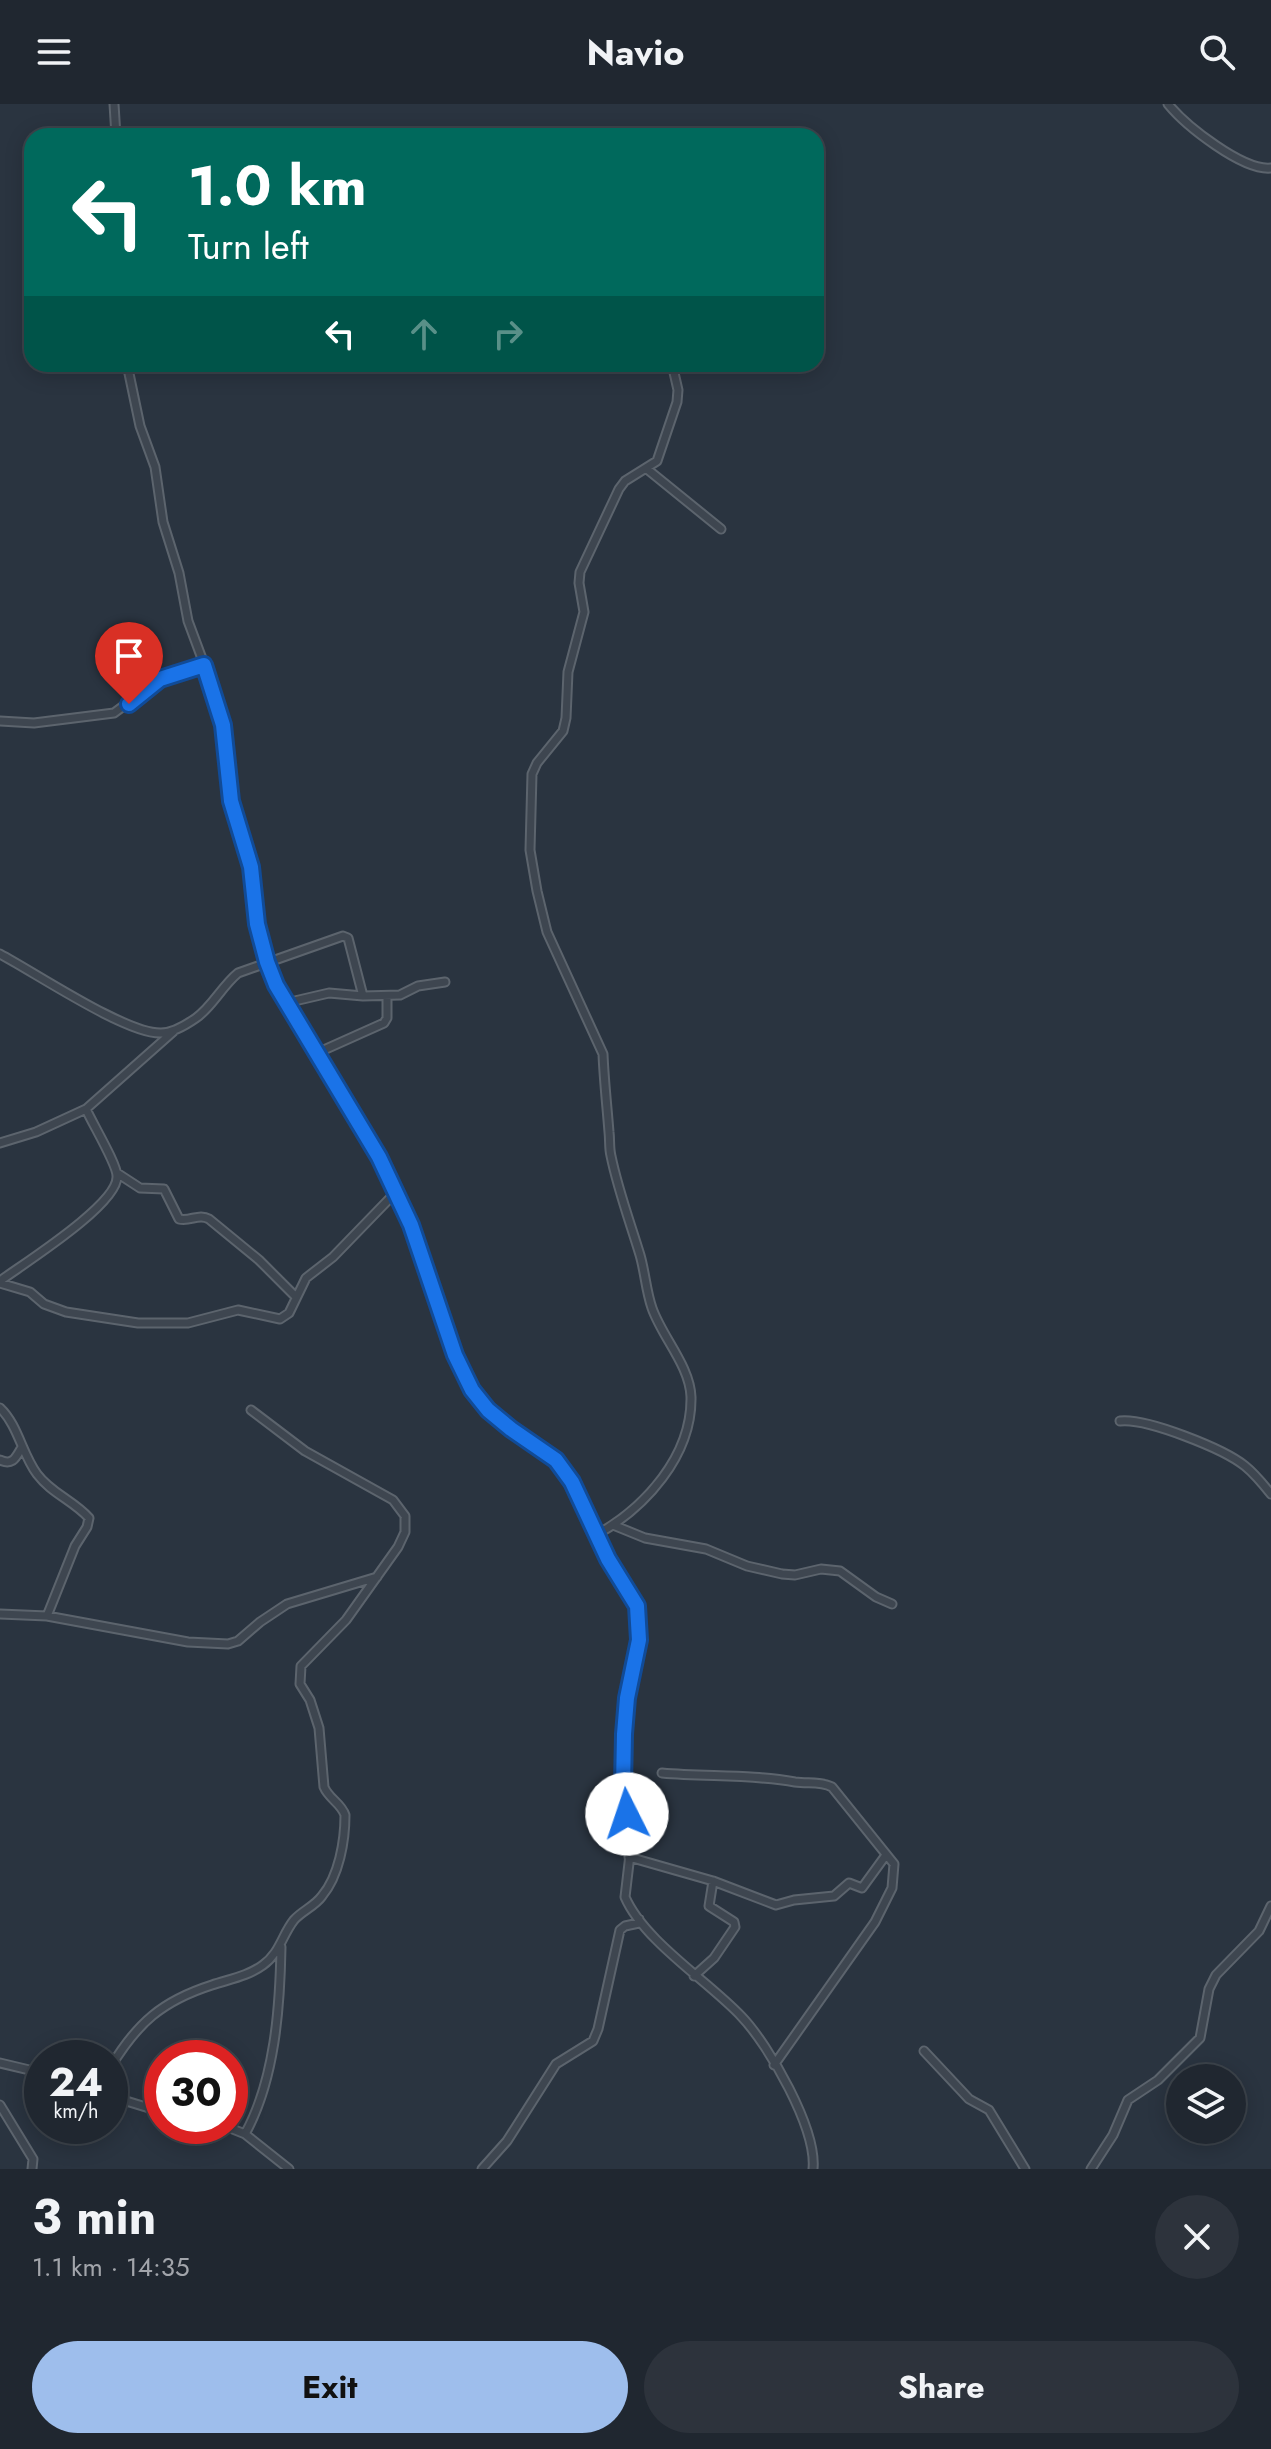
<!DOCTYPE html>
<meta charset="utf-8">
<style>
:root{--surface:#202730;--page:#2d333c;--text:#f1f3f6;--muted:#a2a5ab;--line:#3d444c;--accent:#9ebeec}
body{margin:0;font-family:Jost,sans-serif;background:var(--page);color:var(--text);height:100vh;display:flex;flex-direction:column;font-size:30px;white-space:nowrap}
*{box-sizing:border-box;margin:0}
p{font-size:26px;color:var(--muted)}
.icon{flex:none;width:44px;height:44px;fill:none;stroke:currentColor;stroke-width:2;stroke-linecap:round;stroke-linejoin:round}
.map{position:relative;height:2065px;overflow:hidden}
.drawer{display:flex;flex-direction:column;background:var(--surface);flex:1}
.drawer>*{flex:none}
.top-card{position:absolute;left:24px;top:24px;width:800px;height:244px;border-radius:24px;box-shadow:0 4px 20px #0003,0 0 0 2px var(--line);background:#00695c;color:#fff;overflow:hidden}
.controls{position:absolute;left:1166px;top:1960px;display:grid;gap:16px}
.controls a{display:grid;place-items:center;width:80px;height:80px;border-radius:50%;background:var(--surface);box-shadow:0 4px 20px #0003,0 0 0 2px var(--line);font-size:40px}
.speed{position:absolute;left:24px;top:1936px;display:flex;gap:16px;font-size:40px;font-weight:700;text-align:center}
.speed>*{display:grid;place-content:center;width:104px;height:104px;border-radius:50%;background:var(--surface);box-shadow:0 4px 20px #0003,0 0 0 2px var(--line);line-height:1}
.speed small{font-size:20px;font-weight:400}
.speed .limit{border:12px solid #d22;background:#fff;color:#111}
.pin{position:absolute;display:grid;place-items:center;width:68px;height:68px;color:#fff;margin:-82px -34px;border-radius:50% 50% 50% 0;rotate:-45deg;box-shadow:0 0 8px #0007}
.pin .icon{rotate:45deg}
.me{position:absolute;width:88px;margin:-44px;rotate:356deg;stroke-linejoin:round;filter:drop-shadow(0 0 6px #0008)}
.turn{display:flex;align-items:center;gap:28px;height:168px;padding:0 32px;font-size:36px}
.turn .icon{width:104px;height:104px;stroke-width:2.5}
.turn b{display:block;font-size:56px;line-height:68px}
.lanes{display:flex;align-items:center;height:76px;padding:0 32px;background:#0003;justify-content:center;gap:40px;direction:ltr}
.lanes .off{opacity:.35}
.round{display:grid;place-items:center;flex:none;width:84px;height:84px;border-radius:42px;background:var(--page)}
.summary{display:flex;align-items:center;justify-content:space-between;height:136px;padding:0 32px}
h1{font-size:48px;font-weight:700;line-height:60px}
.cta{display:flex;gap:16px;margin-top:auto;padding:16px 32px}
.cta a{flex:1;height:92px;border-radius:48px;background:var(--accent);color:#111;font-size:32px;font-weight:700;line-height:92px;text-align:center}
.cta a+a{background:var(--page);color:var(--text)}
header{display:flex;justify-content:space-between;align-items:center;height:104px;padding:0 32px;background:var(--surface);font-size:36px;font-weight:700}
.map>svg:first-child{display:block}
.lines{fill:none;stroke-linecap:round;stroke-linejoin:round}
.street-casing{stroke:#5c646d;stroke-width:11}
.street{stroke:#3e4650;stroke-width:7}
.route-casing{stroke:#114b97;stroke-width:20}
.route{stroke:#1a73e8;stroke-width:14}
</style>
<header><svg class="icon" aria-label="menu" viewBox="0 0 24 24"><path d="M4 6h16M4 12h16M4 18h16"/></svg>Navio<svg class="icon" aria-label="search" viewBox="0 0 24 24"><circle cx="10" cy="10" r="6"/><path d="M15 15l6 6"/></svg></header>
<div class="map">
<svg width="1271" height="2065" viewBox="0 0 1271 2065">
<rect width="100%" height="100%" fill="#2a3440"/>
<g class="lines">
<g class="street-casing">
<path id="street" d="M114,0L116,32
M1168,0C1186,22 1243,67 1271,64
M127,260L140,322L155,363L163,418L179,469L188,517L217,595L223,621L231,697L251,763L257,820L276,881L379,1053L411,1121L455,1251L472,1286L488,1306L511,1325L556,1356L572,1378L608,1455L637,1502L639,1536L627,1594L624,1630L623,1684L631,1742L625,1793C644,1837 708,1877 741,1912C769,1941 817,2025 813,2065
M647,365L721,425
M0,617L34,619L114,609L160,575L204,561
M0,850C36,869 126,930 161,929C173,929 186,921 196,914C212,903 222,882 238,869L343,832L348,834L363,892
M286,899L329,889L363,892L400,891L418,882L445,878
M317,949L384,919L387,914V892
M0,1039L36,1028L86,1005L174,927
M117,1069L140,1084L164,1085L179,1115C190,1118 199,1109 209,1115L259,1156L296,1193
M0,1177C23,1160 119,1100 117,1072C117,1060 92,1019 86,1005
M0,1179L30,1188L44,1200L66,1208L138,1219H188L238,1206L280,1215L289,1209L306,1174L333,1153L395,1089
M0,1304C18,1321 22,1350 37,1370C51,1389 74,1397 89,1414L87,1423L75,1442L47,1512
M1120,1317C1147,1314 1224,1345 1245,1362C1255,1370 1263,1380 1271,1390
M0,1356C13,1362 16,1353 22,1343
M613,1421L645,1434L706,1445L747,1462L782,1470L795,1471L821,1465L840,1467L876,1493L892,1500
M596,1431C645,1404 692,1352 691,1293C690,1262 662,1233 652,1204C646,1187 645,1168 640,1151C630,1118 618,1086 611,1052C609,1044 610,1036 609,1028C607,1002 604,976 603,950L547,828L537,787L530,746L532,670L537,659L563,627L566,614L568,568L584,508L579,479L580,468L619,385L625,377L657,357L677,298L678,286L672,260
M0,1510L47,1512L188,1538L228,1540L238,1537L260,1518L287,1500L377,1473
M662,1669C707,1673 751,1670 795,1678C808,1680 820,1677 832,1683L894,1760L892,1784L875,1818L774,1961
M629,1753L713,1777L776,1801L794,1796L834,1792L849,1779L862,1784L886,1751
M694,1872L714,1854L735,1823L734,1818L709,1802L713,1777
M924,1947L969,1995L989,2006L1025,2065
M0,1959L42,1969
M110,1964C137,1919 162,1897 212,1881C230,1875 248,1872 263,1861C280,1849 282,1831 294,1816C302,1807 315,1802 322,1792C339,1772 345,1737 345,1711C341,1699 329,1695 324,1683L319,1624L310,1596L300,1580L301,1562L346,1516L398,1443L405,1428V1412L393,1396L305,1347L251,1306
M110,1992L162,2008
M0,2001L33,2055L32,2065
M225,2022L245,2030L289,2065
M245,2030C275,1976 280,1903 281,1843
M482,2065L507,2037L556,1960L593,1937L598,1925L620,1826L625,1822L639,1819V1815
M1091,2065L1113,2031L1128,1996L1158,1976L1200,1934L1209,1885L1216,1871L1259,1827L1271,1802"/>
</g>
<use href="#street" class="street"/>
</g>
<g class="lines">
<g class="route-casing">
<path id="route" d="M129,600L160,575L204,561L223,621L231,697L251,763L257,820L267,858L276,881L379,1053L411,1121L455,1251L472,1286L488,1306L511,1325L556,1356L572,1378L608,1455L637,1502L639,1536L627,1594L624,1630L623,1684L627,1710"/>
</g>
<use href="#route" class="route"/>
</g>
</svg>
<div class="controls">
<a><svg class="icon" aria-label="layers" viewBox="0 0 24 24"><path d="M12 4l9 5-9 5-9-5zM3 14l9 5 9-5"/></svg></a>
</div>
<div class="speed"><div>24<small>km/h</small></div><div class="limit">30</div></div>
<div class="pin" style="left:129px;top:600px;background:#d93025"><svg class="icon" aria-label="arrive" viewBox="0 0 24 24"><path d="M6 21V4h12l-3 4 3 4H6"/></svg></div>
<svg class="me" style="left:627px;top:1710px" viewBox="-20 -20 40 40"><circle r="19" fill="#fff"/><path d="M0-13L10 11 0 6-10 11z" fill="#1a73e8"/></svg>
<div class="top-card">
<div class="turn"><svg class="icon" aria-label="left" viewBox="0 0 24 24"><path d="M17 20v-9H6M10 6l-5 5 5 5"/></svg><div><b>1.0 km</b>Turn left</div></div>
<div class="lanes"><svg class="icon" aria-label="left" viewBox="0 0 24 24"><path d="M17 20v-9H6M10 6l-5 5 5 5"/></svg><svg class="icon off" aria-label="ahead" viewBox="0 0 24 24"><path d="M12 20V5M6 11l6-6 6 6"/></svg><svg class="icon off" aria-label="right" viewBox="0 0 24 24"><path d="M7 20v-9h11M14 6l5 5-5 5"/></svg></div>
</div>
</div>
<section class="drawer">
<div class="summary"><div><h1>3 min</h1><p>1.1 km · 14:35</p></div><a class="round"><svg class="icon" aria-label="close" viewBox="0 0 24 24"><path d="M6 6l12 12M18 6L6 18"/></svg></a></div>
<div class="cta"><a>Exit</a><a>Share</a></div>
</section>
